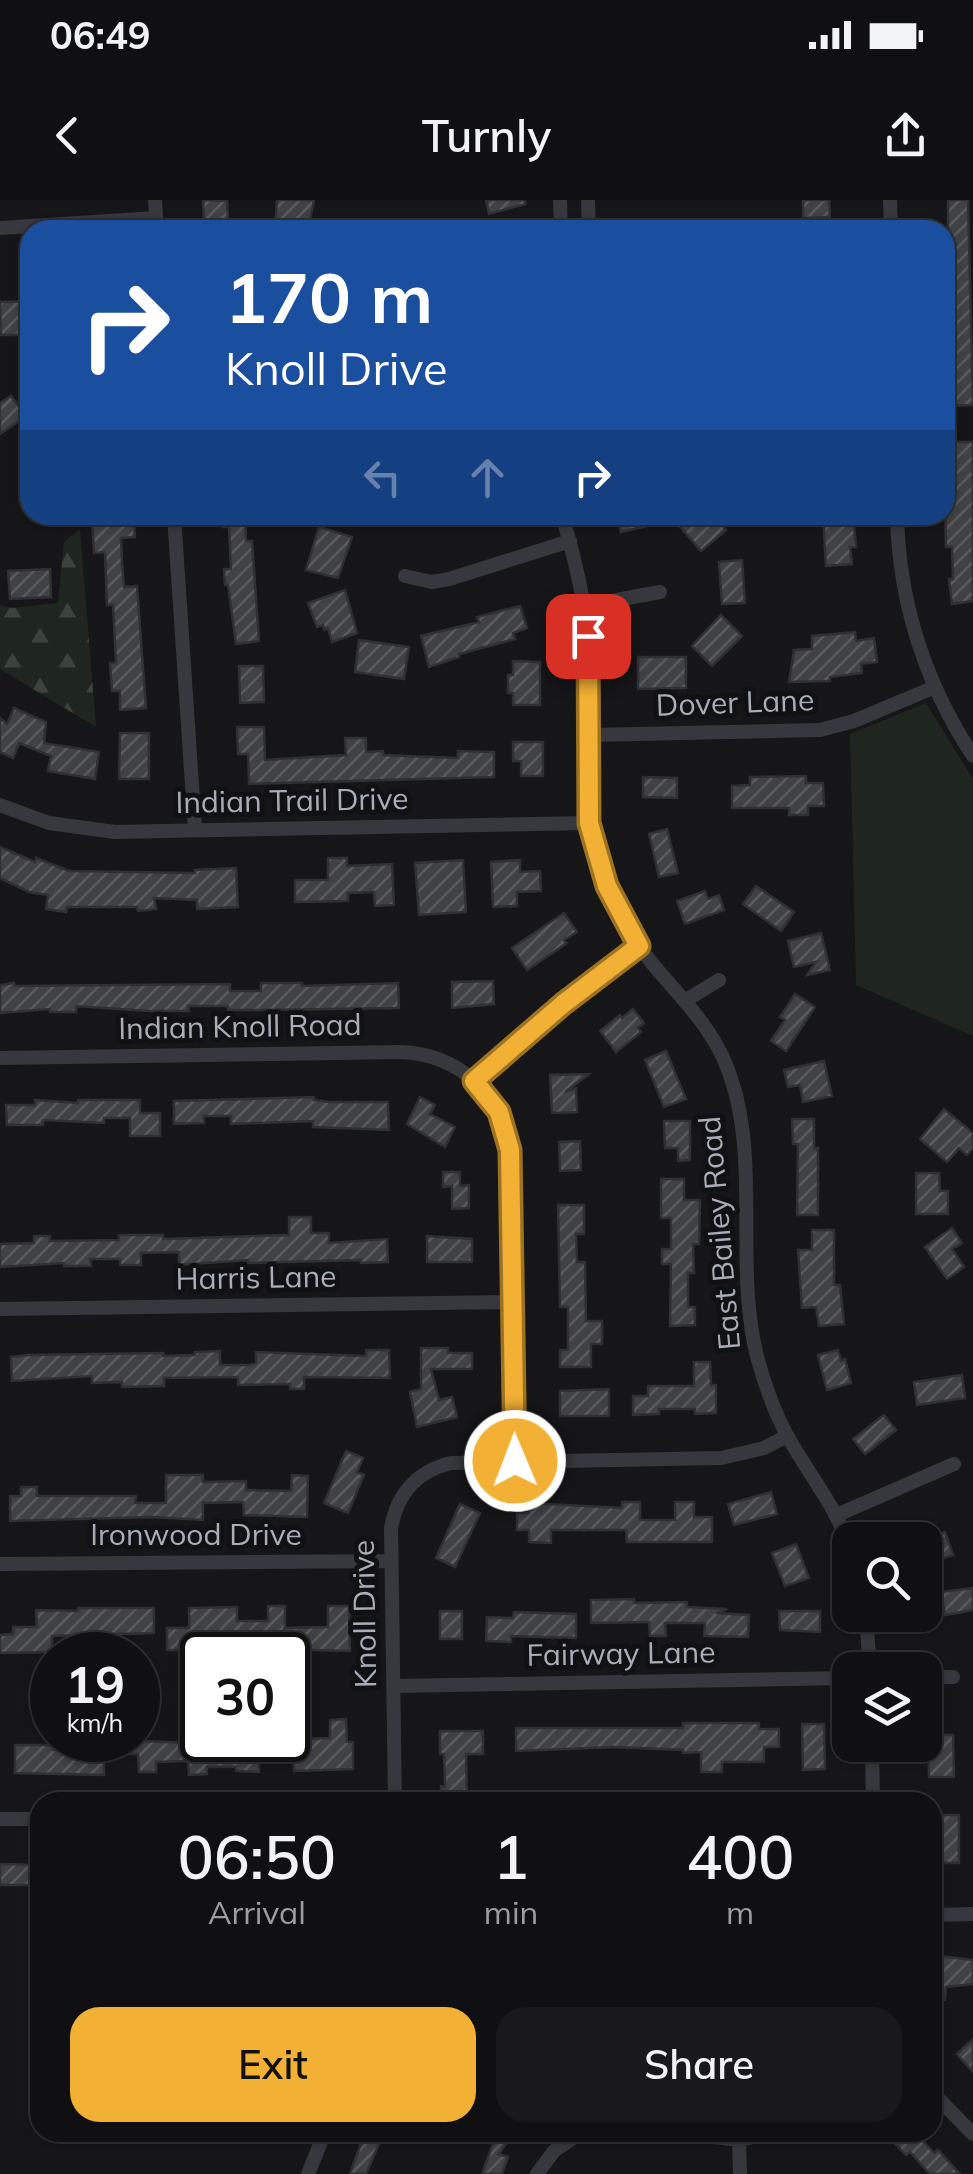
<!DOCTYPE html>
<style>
:root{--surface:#101012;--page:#19191b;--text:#f1f3f6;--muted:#9c9d9f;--line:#303032;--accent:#f2b134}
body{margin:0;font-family:Mulish,sans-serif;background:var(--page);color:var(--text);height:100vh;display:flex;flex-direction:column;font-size:38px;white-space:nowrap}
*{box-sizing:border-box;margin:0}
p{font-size:32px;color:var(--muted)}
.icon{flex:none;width:55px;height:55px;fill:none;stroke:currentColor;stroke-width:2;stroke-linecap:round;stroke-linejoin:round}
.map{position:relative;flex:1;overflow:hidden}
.side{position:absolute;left:30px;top:1592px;width:912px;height:350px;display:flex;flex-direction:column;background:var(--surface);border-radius:30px;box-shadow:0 2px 8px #0004,0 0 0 2px var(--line)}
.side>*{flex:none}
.guide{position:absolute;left:20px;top:20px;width:935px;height:305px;border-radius:30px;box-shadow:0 2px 8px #0004,0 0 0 2px var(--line);background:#1a4fa0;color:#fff;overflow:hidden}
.tools{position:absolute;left:832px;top:1322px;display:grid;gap:20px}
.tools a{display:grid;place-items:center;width:110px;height:110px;border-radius:20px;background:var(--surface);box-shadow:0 2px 8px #0004,0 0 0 2px var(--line);font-size:50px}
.speed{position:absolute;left:30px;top:1432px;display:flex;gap:20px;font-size:50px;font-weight:700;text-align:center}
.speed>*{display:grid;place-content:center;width:130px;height:130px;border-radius:50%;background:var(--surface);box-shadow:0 2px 8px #0004,0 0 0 2px var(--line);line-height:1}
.speed small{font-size:25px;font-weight:400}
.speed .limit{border:5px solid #111;border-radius:15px;background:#fff;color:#111}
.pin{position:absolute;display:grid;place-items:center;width:85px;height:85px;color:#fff;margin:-42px;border-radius:20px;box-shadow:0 5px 15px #0006}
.me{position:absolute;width:110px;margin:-55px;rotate:359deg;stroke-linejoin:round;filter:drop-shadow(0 0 8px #0008)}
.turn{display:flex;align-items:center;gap:35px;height:210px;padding:0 40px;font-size:45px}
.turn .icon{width:130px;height:130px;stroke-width:2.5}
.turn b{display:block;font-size:70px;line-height:85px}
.lanes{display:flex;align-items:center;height:95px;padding:0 40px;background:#0003;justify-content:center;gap:50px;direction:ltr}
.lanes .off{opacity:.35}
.eta{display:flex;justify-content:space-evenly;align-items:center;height:170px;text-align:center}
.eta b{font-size:60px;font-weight:600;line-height:70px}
.cta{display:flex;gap:20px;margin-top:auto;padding:20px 40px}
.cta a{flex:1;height:115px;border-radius:30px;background:var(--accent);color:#111;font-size:40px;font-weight:600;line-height:115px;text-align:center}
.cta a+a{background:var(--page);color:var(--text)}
.status{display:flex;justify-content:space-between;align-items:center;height:70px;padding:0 50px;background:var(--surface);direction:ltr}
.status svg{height:28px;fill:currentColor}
header{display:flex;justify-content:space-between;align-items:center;height:130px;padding:0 40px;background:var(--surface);font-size:45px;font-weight:600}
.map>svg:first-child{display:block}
.forest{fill:url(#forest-firs)}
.park{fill:#1e261f}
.building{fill:url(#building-hatch);stroke:#303034;stroke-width:2.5}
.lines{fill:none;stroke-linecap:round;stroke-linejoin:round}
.street{stroke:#37383d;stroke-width:14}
.route-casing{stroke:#9d7322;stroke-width:25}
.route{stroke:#f2b134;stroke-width:18}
.labels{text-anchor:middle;stroke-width:10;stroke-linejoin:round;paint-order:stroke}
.street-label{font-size:30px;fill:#a8adb8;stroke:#111113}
</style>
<div class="status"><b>06:49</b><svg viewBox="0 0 49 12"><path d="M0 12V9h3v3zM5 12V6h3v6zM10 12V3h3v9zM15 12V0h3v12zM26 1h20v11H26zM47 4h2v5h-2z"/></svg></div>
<header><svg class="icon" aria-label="back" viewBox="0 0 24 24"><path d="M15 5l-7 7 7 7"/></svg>Turnly<svg class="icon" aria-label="share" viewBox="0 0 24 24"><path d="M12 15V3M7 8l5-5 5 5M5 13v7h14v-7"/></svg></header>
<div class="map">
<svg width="973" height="1974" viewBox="0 0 973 1974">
<defs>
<pattern id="forest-firs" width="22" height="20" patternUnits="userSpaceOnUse" patternTransform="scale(2.5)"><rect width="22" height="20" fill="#1e261f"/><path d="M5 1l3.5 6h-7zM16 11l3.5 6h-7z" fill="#3c433d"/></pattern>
<pattern id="building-hatch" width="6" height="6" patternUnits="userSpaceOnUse" patternTransform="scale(2.5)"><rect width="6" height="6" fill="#404145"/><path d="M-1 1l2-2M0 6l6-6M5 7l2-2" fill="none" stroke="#595a5e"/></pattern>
</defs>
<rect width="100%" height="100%" fill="#161618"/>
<path class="forest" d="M80,329L96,527L0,469V405L12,408L58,403L64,342Z"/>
<path class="park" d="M926,503L973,579V836L856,785L850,534Z"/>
<path class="building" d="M203,0L227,1L228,20L204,22Z
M277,0H314L308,30H275Z
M486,0H525V4L489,14Z
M803,0H829L830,17L803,18Z
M948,0H968L973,205L947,206L945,95H949L945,28H948Z
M30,101V135H1L0,102Z
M11,196L26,216L0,234V203Z
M954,242H973V401L952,404L949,379H953L952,347H946L945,294H950V277H954Z
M92,315H115V320L134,319L135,337L121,338L122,363L124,387L137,386L146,508L120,510V491H112L110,463H116L113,405H107L105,352L94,353Z
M221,315H245L246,341H252L259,441L236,444L228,385H225L224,369H231L229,327H222Z
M617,315H644L647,326L621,332Z
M670,315H713L726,330L701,351Z
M823,315H853L856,347H850L852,364L826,366Z
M319,327L352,337L338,378L306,370Z
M742,360L745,403L722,404L719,362Z
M50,369L51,397L10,399L8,371Z
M345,390L357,433L332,442L328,428L325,430L323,425L317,427L308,403Z
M520,406L527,428L513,433L515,439L459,454V457L429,467L421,436L479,422L477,417Z
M721,415L742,436L712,466L692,446Z
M855,432L856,441L874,438L877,462L861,464L862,473L830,477V481L789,482L794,450L812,449V436Z
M359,440L409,447L404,479L355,472Z
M638,457H686V488L638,489Z
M513,461L540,462V505H513V493H508V475H513Z
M239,466H263L264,502L240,503Z
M14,508L46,522L44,543L99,552L95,579L48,571L51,556L19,543L13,558L0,552V518L7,524Z
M237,527H264L265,560L346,555L345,538H366V552L383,551V555L458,558V551L494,552V577L249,584L248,554H238Z
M120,533H149V579H119Z
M513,542H543V576H521V561H513Z
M806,576V583H823L824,606H808V615H789V608H732V586L750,585V577Z
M643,577L677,578V598L643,597Z
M667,629L678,673L659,677L649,634Z
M0,647L35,662L36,658L69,671L195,673V670L236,668L238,707L197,709V700L154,698L156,709L138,711L137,707H67L66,712L46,709L48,695L29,692L0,678Z
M328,658H347V666L392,664L394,705L375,706L374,692L348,693V701L295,702V680H328Z
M463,660L466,712L419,715L415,663Z
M520,660V672L540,671L541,691L517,692V706L493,707L491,662Z
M756,686L794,712L781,731L743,704Z
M705,691L708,699L719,695L724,710L685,724L677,701Z
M564,713L577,732L564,740L567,743L527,770L512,748Z
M821,733L830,770L807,775L816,762L794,767L788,741Z
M493,781L494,804L452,808V782Z
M14,783L15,786L230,784V791H261V783H302V786L398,783L399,808L261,810H228V806H188L189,811H149L76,806V812H50V809L0,813V785Z
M795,794L815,807L786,851L771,841L785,820L780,817Z
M633,809L644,823L638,828L641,832L616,852L600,831L620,815L622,818Z
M666,851L686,899L664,907L645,860Z
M824,861L832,896L803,902L800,885L788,887L784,870Z
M589,874L565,892L576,888L577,912L552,913L550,875Z
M314,897V900L329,902H388L389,930L313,927V921L231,924V916H204V923L174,924V901Z
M420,897L435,905L430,914L455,927L445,947L407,924Z
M35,900L78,903V900H140V913H160V936H130V918H104V923L43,920V925H7L6,905H35Z
M944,909L973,933V948L967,955L959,948L947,962L920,939Z
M792,919H814V948H818V1015H797L798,944H793Z
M664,921H690V960L678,961V948H665Z
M580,941L581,970L560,971L559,942Z
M443,972H460V986L469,985V1008L452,1009V986L443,987Z
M916,973H939L940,991H948V1014H916Z
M661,979H684V1000H700L699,1044H693L694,1073H688V1107H695V1125L670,1126L671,1064H662V1049H671V1018H661Z
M558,1005H584V1034H576L577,1062H585L586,1121H602V1144H591V1167H560V1150H568V1107H560Z
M289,1017H311V1033H329V1043L387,1039L388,1062L361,1063V1060L248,1063V1060L179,1065V1052L141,1053V1065H120V1059H90L91,1066H64V1063L0,1067V1044L34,1043V1036H50V1041L119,1040V1035H163V1039L289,1035Z
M952,1028L962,1043L952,1049L964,1067L947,1079L925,1047Z
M812,1030H834V1085H840L844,1124L819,1126L816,1107L802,1108L798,1050H812Z
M427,1036L472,1039V1062H427Z
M421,1148H448V1153H472V1169H431L439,1200L452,1197L457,1217L417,1227L410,1192L421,1189Z
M366,1150H389L390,1178L304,1177V1189H290V1184L238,1185V1177L164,1178V1186L122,1187V1182L92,1183V1176L12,1181L11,1157L27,1155L163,1153V1156L195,1155V1152L220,1151V1165H250L256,1163V1152L366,1156Z
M838,1150L841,1161L845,1159L851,1183L827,1190L818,1155Z
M694,1162H710L711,1185H716V1213L695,1214V1209H659V1214L633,1215V1196H648V1186H694Z
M962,1175L965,1198L917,1205L914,1182Z
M609,1189V1216H560V1191Z
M884,1215L896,1230L865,1254L853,1239Z
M346,1251L363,1258L357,1272L364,1275L348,1313L324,1303Z
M166,1275H203V1282L246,1281V1290L291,1291L292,1275L308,1276L307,1317L244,1315L243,1302L203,1303V1320L152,1317L10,1321V1296H21V1287H37V1296H136L135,1303H166Z
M771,1292L777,1314L734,1325L728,1304Z
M622,1302H640V1320H675V1302H694V1317H712V1342H627L626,1330H551V1343L529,1342V1330H517V1313H528V1303L622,1308Z
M460,1304L480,1313L455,1367L436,1358Z
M945,1332L953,1355L925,1364V1339Z
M796,1344L809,1378L785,1386L772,1353Z
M973,1388V1410L945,1415L941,1392Z
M634,1399V1403L687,1402V1407L727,1409L716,1413L749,1415L748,1437L704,1436L705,1423H665L666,1436H650L649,1422L591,1423V1400Z
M268,1406H285V1428L328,1427V1406H349L350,1451L279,1449V1444L206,1445V1450H167V1428H189V1408L237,1407V1421H268Z
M78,1408H154V1433L52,1436V1452L0,1453V1435L13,1434V1427H37L36,1410L78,1411Z
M440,1411H462V1439H440Z
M779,1411H820V1432L780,1430Z
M514,1412L576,1414V1438L511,1436V1442L486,1441L487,1417L513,1418Z
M346,1519L347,1542H353V1569L294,1571V1552H271L270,1540L330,1538V1520Z
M683,1523H759V1529H779V1547H764V1562H722V1572H701V1552L683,1553V1550L614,1547L516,1551V1528H683Z
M802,1524H824L825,1569L803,1570Z
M440,1531H483V1554H466L467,1602H441V1586L445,1587L444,1554H440Z
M928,1535H953L954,1577H929Z
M118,1540L259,1546V1572L236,1571V1567H207V1574L189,1575L188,1563L184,1561L156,1562V1572H139L138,1554H118Z
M15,1545H54V1550L104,1547V1575L15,1573Z
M934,1615H959V1663H932Z
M0,1664L40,1665V1685H0Z
M932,1755L973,1760V1784L946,1787L945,1800L932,1799Z
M973,1839V1872L957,1854Z
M365,1932H384L366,1974H350Z
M482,1932H514L499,1954L508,1957L502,1974H482L494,1941Z
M884,1932H915L934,1953L938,1950L960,1974H930L910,1952L906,1955Z"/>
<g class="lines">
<path class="street" d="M155,0L157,30
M560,0L561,30
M588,0L589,30
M890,0L891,30
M396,27V30
M0,28L156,18
M174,315L195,630
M562,315C578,368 590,422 591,478C592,538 582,600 598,658C608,692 623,725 644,753C672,790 706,818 725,862C764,955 732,1063 758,1160C766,1189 777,1219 792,1244C813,1280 838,1310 850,1350
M897,315C899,403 925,483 973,556
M405,376L432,382L449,379L570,341
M584,406L660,392
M590,535L820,530L854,521L935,487
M0,605L49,623L115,632L589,623
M686,800L719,780
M0,858L401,852C458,854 502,894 511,950L515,1261
M474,881L563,804L639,747
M0,1109L514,1102
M837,1315L954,1264
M0,1364L391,1361
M866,1415L870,1470
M925,1477H953
M393,1486L850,1478
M872,1545L873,1602
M395,1602L391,1328C397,1294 417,1271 451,1263L721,1258L764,1248L787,1236
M0,1619H40
M932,1715L973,1714
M932,1892L973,1934
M674,1932L739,1940L778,1932
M739,1940L740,1974
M308,1974L325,1932
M537,1974L554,1951L582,1932"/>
</g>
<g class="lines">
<g class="route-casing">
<path id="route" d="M515,1261L510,950L499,912L474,881L563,804L639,746L607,686L589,623L588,436"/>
</g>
<use href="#route" class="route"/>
</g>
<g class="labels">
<g class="street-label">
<text transform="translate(735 503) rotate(-2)" y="10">Dover Lane</text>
<text transform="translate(292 601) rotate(-1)" y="10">Indian Trail Drive</text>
<text transform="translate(240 827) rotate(-1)" y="10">Indian Knoll Road</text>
<text transform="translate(720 1033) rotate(-95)" y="10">East Bailey Road</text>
<text transform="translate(256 1078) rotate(-1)" y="10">Harris Lane</text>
<text x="196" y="1345">Ironwood Drive</text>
<text transform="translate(365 1414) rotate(-91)" y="10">Knoll Drive</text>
<text transform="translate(621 1454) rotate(-1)" y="10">Fairway Lane</text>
</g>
</g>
</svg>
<div class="tools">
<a><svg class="icon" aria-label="search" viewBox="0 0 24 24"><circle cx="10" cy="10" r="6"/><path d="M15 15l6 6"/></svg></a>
<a><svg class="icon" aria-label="layers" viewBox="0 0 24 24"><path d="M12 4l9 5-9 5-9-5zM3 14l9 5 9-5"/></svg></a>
</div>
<div class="speed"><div>19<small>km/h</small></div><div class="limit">30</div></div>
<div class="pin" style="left:588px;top:436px;background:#d93025"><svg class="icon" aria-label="arrive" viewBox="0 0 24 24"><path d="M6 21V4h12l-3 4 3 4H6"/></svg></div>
<svg class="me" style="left:515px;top:1261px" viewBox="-20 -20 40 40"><circle r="17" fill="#f2b134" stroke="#fff" stroke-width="3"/><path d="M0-11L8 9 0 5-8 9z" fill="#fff"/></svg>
<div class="guide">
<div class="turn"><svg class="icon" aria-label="right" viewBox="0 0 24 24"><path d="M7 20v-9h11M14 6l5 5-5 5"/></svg><div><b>170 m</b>Knoll Drive</div></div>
<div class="lanes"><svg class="icon off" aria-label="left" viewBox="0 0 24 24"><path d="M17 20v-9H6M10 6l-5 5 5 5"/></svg><svg class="icon off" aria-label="ahead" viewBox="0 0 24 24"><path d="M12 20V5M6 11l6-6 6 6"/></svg><svg class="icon" aria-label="right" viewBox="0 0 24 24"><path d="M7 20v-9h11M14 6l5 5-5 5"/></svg></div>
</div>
<section class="side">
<div class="eta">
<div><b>06:50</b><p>Arrival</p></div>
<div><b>1</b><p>min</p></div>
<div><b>400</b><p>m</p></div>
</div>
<div class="cta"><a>Exit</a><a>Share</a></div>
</section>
</div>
